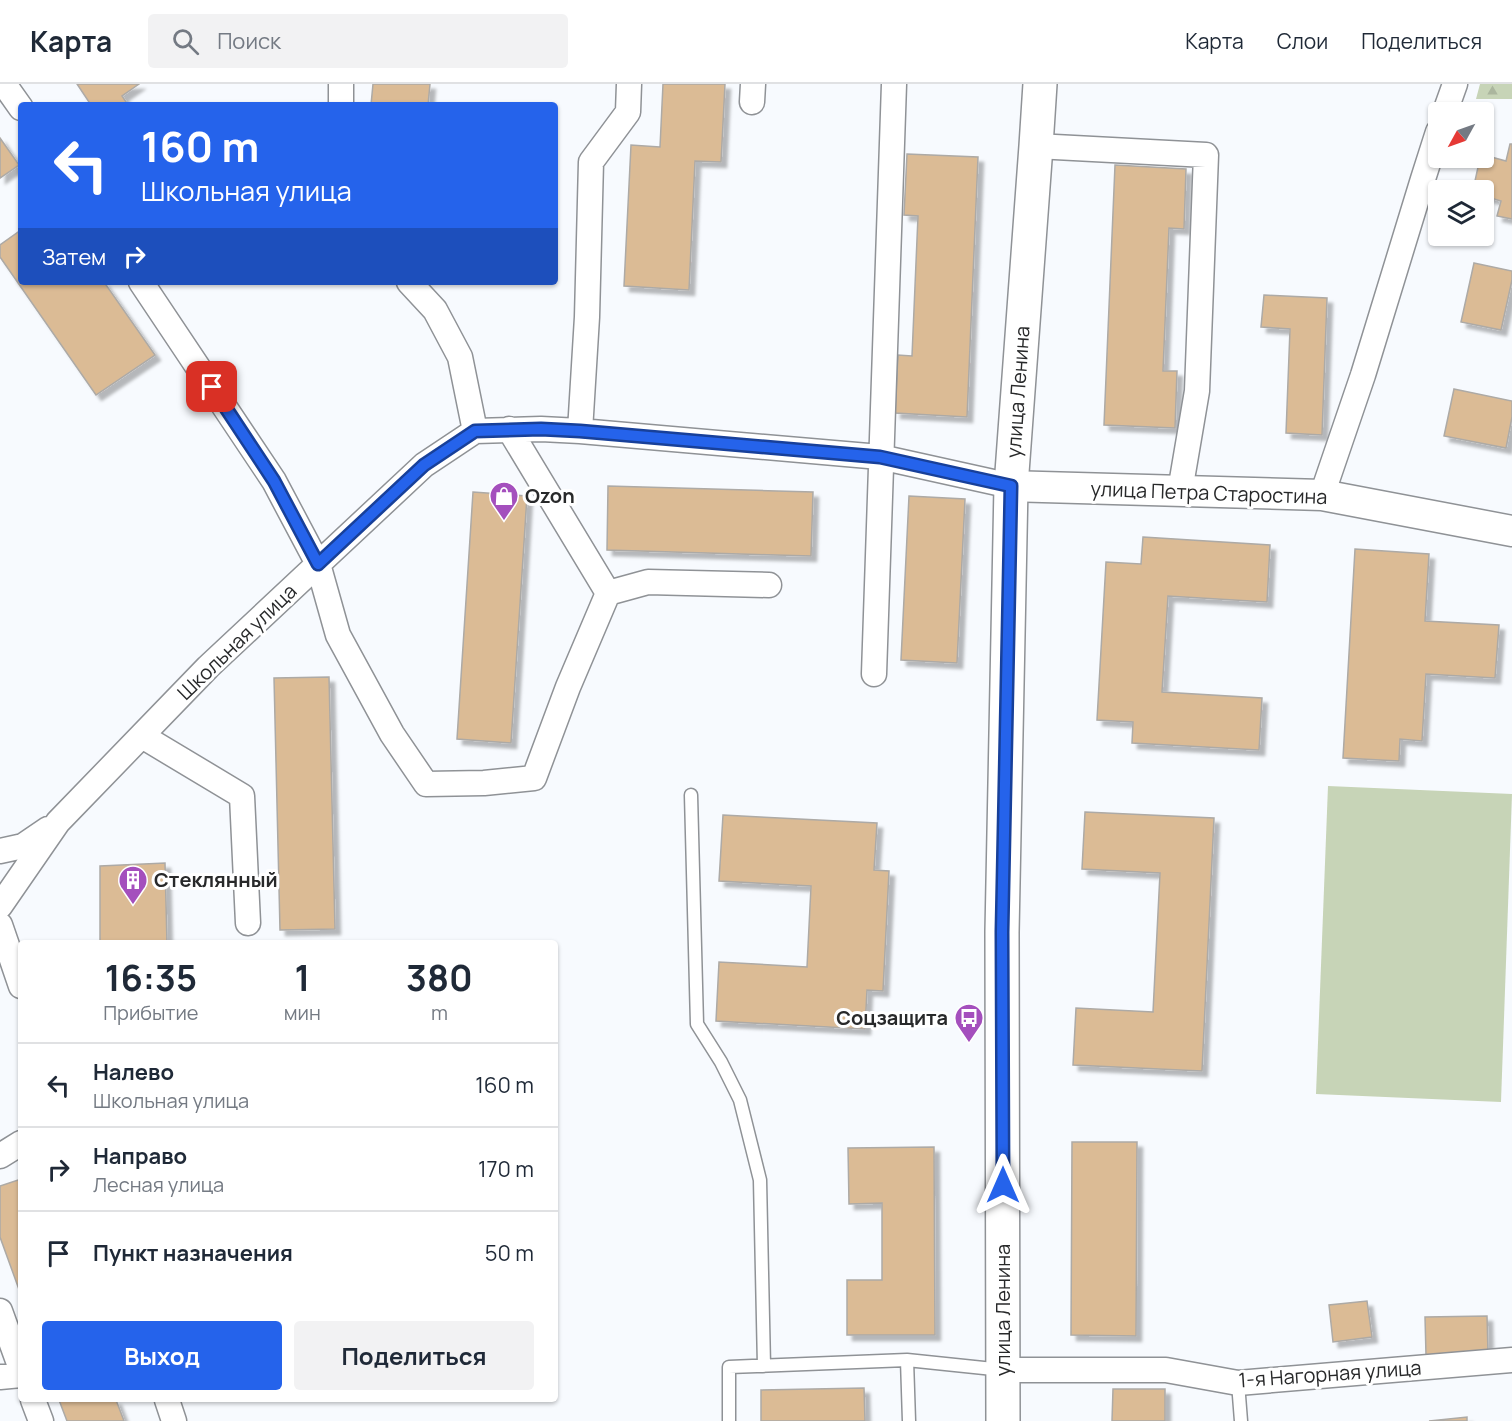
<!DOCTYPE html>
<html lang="ru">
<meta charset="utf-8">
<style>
:root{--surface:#fff;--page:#f2f2f3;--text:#1f2937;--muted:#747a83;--line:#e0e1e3;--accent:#2563eb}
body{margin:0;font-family:Manrope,sans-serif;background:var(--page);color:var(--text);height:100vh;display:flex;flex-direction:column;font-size:22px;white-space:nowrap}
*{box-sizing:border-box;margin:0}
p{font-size:20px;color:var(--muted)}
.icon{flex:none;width:33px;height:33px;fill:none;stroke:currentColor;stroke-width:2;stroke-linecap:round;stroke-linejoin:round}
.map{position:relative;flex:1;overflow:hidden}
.panel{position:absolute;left:18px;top:856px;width:540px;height:462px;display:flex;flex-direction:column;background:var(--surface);border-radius:6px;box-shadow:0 2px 4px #0004}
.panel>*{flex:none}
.top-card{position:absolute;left:18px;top:18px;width:540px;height:183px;border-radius:6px;box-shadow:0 2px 4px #0004;background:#2563eb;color:#fff;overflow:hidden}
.needle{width:39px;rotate:230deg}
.controls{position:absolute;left:1428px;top:18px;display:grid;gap:12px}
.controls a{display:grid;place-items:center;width:66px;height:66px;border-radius:6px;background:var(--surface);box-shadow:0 2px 4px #0004;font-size:30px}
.pin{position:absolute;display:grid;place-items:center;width:51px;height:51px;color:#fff;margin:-26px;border-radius:12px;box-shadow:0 3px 9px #0006}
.me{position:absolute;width:66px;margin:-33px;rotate:0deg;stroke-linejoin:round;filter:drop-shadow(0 0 4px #0008)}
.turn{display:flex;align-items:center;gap:21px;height:126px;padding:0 24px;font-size:27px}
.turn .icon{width:78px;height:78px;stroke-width:2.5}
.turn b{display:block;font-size:42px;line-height:51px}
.then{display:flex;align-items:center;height:57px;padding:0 24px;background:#0003;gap:12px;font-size:22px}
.eta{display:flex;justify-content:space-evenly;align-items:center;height:102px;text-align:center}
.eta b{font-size:36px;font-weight:700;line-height:42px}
.primary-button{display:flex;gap:12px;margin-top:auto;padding:12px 24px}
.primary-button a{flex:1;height:69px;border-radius:6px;background:var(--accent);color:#fff;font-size:24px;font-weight:700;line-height:69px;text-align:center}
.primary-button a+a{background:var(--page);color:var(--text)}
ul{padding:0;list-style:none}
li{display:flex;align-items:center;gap:18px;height:84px;padding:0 24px;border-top:2px solid var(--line)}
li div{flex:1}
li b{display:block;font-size:22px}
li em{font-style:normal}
header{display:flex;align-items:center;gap:36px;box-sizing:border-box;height:84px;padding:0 30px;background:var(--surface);border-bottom:2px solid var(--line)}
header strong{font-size:28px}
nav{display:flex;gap:33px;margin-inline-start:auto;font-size:21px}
.search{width:420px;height:54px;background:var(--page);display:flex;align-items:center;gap:15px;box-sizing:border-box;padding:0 21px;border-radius:6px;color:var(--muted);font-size:22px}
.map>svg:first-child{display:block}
.green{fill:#c7d4b7}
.forest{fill:url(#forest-firs)}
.building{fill:#dbbb95;stroke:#adaaa6;stroke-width:1.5;filter:url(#shadow)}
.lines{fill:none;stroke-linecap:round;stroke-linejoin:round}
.service-casing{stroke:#8f9296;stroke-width:15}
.minor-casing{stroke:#8f9296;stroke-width:27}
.tertiary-casing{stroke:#8f9296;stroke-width:33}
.secondary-casing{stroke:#8f9296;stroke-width:36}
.service{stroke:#fff;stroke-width:12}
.minor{stroke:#fff;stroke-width:24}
.tertiary{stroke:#fff;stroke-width:30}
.secondary{stroke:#fff;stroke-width:33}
.route-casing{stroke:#184099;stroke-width:15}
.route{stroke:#2563eb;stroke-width:10}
.labels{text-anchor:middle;stroke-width:6;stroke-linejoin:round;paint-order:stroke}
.street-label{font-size:20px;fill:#28292a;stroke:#fff}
.poi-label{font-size:20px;font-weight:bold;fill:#28292a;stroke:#fff;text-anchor:start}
</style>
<header>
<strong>Карта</strong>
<div class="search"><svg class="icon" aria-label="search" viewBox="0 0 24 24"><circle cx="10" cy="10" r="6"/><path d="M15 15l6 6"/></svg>Поиск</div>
<nav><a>Карта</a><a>Слои</a><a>Поделиться</a></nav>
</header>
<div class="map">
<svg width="1512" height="1337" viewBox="0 0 1512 1337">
<defs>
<pattern id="forest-firs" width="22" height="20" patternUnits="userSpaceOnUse" patternTransform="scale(1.5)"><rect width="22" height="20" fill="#c7d4b7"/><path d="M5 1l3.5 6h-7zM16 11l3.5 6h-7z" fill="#abb69e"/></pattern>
<filter id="shadow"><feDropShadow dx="5.5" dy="5.5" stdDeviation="1.5" flood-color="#0004"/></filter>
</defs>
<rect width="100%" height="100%" fill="#f7fafe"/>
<path class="green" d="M1328,702L1512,710L1501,1018L1316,1010Z"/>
<path class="forest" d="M1480,0H1512V15H1476Z"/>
<path class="building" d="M77,0H139L122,12L128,21H91Z
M373,0H430L428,21H371Z
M663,0H725L721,78L695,77L689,206L624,202L631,61L660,63Z
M0,54L19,81L0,94Z
M1510,60H1512V135L1497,132L1501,117L1484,112V106H1473L1480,74H1484V71L1506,77Z
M907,70L978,73L967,333L895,329L898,271L912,272L918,132L904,131Z
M1115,81L1186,85L1184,145L1169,144L1163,287H1177L1175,344L1104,341Z
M21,146V198H104L155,271L96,311L0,173V161Z
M1474,179L1512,187V196L1501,246L1461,238Z
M1264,211L1327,214L1322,351L1286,349L1290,245L1261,243Z
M1454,305L1512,317V333L1506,364L1444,352Z
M608,402L813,408L811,472L607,466Z
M473,408L527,412L511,659L457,655Z
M909,412L965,415L957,579L901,576Z
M1143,453L1270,461L1267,518L1168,512L1162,608L1262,614L1259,666L1132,659L1133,638L1097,636L1106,478L1141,480Z
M1355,465L1429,470L1425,537L1499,541L1495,594L1426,590L1422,657L1400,655L1399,677L1343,674Z
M329,593L335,845L280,846L274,594Z
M1085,728L1214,734L1202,987L1073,981L1076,924L1153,928L1160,789L1082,785Z
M723,731L877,739L874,786L889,787L883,907L867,906L865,945L716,937L719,878L807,883L811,802L719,797Z
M165,779L167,860H100V782Z
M1072,1058H1137L1136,1252L1071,1251Z
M934,1063L935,1251H847V1196H882V1119L849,1120L848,1064Z
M21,1095V1211L0,1153V1102Z
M1367,1217L1372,1253L1333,1258L1329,1221Z
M1487,1232L1488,1269L1426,1271L1425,1233Z
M864,1304L865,1337H761V1306Z
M1113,1305H1165V1337H1112Z
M59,1316H116L124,1337H67Z
M1467,1333V1337H1429Z"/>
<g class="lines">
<g class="service-casing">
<path id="service" d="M691,711L697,940L721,978L740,1016L760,1096L764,1282
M907,1276L909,1337
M1238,1299L1241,1337
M729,1337V1283L907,1276L1003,1286"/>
</g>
<g class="minor-casing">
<path id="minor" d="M4,0L21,24
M752,18L753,0
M341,21V0
M1445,28L1455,0
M1036,62L1206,71L1197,307L1180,407
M141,198L274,397L318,480L338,551L392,650L426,700L484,699L534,694L568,603L608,509L648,498L769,501
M409,198L435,226L460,273L475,347
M509,345L608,509
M580,347L587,233L591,78L628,28L629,0
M1322,411L1363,291L1423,95L1438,48
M874,590L894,0
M142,652L242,712L248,839
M0,767L23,762L48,745
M0,822L58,738L208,583L424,381L475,347L541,345L580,347L880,373L1011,402
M0,841L21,902
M0,1072L21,1059
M0,1227L21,1285
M1004,1286H1166L1238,1299L1512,1276
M0,1293L21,1291
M33,1316L41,1337
M167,1316L174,1337"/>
</g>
<g class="tertiary-casing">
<path id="tertiary" d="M1011,402L1322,411L1512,447"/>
</g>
<g class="secondary-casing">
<path id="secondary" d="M1003,1337L1002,848L1011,402L1036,62L1040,0"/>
</g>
<use href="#service" class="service"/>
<use href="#minor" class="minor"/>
<use href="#tertiary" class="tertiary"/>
<use href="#secondary" class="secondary"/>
</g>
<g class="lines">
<g class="route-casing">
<path id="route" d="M212,303L274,397L318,480L424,381L475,347L541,345L580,347L880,373L1011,402L1002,848L1003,1101"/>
</g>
<use href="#route" class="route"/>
</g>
<defs>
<g id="shop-pin" transform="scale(1.5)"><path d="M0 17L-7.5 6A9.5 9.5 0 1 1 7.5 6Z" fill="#a44fbd" stroke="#fff"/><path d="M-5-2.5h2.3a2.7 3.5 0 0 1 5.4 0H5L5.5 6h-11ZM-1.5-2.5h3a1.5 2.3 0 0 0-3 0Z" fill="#fff"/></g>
<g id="building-pin" transform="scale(1.5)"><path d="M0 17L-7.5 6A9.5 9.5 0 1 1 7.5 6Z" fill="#a44fbd" stroke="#fff"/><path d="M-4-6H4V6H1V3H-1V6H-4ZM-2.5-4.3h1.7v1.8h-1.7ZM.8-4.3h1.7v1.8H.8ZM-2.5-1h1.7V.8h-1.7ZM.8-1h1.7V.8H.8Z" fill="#fff"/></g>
<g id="bus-pin" transform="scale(1.5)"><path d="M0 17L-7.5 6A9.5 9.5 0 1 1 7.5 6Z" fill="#a44fbd" stroke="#fff"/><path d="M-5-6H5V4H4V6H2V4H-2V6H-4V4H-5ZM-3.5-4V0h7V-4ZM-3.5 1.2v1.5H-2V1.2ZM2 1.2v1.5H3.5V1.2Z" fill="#fff"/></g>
</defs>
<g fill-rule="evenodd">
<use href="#shop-pin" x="504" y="412"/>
<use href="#building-pin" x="133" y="796"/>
<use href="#bus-pin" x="969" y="934"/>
</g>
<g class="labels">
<g class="street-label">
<text transform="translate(1018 308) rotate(-86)" y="7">улица Ленина</text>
<text transform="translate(1209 409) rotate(2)" y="7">улица Петра Старостина</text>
<text transform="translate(237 558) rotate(-44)" y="7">Школьная улица</text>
<text transform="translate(1003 1226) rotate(-90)" y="7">улица Ленина</text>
<text transform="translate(1330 1290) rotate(-4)" y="7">1-я Нагорная улица</text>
</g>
<g class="poi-label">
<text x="525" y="419">Ozon</text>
<text x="154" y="803">Стеклянный</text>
<text x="948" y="941" text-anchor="end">Соцзащита</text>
</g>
</g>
</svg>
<div class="controls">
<a><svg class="needle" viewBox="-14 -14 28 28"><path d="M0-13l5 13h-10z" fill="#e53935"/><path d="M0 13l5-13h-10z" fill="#747a83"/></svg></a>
<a><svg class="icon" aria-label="layers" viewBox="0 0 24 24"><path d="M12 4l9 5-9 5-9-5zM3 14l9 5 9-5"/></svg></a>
</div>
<div class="pin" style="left:212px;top:303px;background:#d93025"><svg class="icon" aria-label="arrive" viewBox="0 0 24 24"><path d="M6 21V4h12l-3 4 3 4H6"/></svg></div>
<svg class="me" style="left:1003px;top:1101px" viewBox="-20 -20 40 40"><path d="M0-17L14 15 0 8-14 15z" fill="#2563eb" stroke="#fff" stroke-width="4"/></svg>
<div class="top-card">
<div class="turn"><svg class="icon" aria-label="left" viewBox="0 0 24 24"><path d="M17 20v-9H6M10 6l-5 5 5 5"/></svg><div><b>160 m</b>Школьная улица</div></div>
<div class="then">Затем<svg class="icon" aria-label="right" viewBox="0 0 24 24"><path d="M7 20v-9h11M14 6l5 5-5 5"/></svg></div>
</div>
<section class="panel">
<div class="eta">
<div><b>16:35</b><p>Прибытие</p></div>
<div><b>1</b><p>мин</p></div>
<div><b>380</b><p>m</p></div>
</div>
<ul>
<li><svg class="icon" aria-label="left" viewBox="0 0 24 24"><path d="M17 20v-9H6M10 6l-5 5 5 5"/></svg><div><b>Налево</b><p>Школьная улица</p></div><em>160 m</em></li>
<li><svg class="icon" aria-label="right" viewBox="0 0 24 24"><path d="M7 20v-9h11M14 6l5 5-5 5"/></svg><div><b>Направо</b><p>Лесная улица</p></div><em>170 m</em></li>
<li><svg class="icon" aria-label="arrive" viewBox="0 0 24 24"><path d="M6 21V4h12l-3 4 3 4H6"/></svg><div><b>Пункт назначения</b></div><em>50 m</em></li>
</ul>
<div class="primary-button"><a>Выход</a><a>Поделиться</a></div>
</section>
</div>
